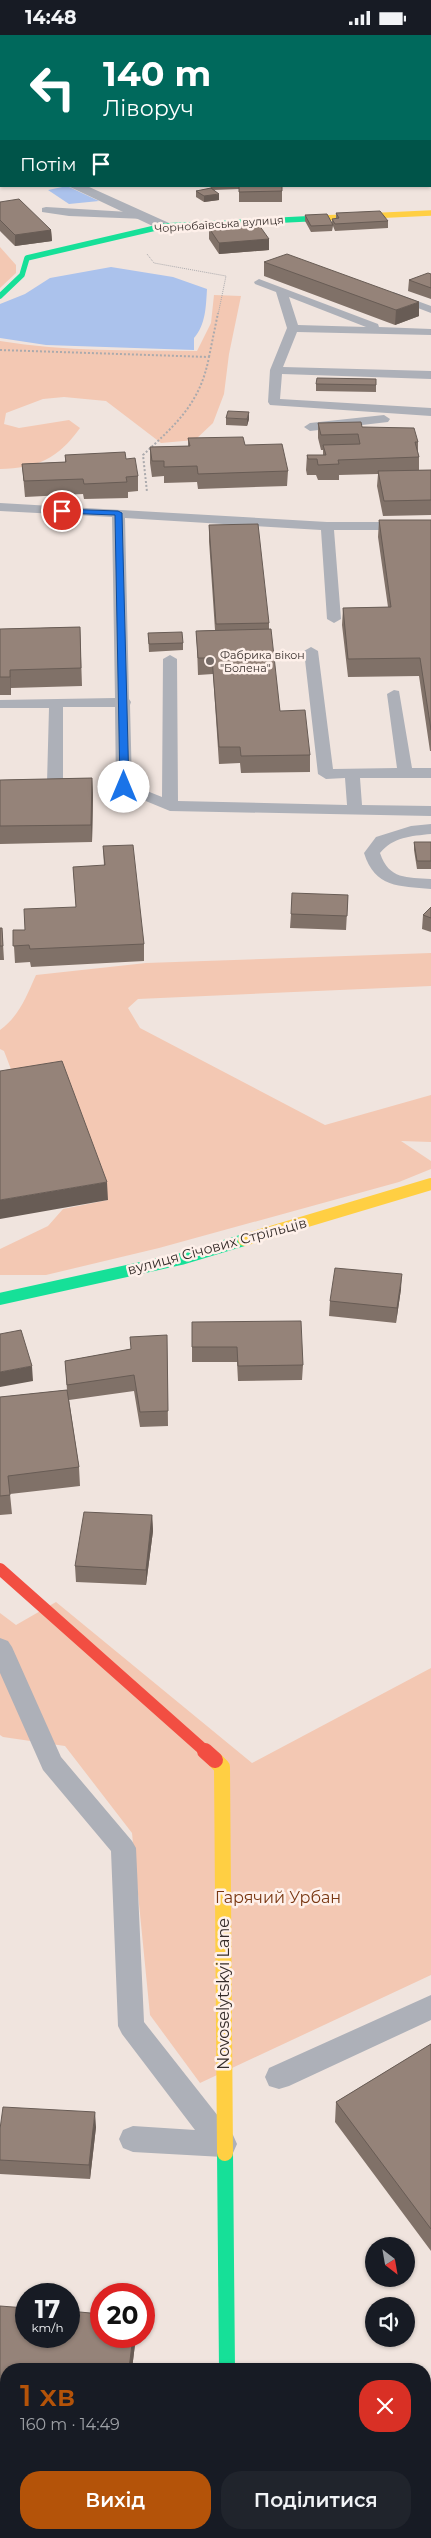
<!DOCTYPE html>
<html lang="uk">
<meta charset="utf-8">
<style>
:root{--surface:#171b24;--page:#20242c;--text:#f1f3f6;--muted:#9ea1a6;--accent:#b45309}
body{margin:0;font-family:Montserrat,sans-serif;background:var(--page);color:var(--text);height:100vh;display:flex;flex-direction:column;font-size:19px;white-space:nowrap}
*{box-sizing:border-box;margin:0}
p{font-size:16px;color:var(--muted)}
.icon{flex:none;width:28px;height:28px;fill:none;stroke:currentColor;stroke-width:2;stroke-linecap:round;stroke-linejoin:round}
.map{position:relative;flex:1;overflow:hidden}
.sheet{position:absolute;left:0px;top:2328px;width:431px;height:176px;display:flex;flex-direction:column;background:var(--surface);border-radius:20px 20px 0 0;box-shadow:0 1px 4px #0004}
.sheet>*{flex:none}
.hud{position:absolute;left:0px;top:0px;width:431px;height:152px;box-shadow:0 1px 4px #0004;background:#00695c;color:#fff;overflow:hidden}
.needle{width:32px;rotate:149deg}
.fabs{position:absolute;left:365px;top:2202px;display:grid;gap:10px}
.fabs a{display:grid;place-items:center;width:50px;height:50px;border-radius:50%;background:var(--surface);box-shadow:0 1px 4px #0004;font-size:25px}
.speed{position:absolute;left:15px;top:2248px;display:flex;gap:10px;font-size:25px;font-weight:700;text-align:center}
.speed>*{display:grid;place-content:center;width:65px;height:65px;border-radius:50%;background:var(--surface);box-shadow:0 1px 4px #0004;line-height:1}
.speed small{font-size:12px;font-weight:400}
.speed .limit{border:8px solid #d22;background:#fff;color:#111}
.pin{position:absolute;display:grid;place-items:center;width:42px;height:42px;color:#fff;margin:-21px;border:2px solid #fff;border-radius:50%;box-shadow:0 1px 5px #0007}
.me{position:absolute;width:55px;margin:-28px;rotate:0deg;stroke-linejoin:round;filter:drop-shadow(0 0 4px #0008)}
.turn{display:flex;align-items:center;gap:18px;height:105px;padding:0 20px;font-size:22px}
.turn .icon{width:65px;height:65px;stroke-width:2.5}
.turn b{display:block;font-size:35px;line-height:42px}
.then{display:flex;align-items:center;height:48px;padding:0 20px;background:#0003;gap:10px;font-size:19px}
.round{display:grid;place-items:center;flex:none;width:52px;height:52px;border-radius:20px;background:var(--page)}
.headline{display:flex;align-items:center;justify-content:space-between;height:85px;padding:0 20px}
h1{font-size:30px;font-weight:600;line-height:38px;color:var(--accent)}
.primary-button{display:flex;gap:10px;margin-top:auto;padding:10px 20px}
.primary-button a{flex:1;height:58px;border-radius:20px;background:var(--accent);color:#fff;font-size:20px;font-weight:600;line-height:58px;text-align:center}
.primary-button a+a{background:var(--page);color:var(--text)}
.status{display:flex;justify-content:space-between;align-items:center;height:35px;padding:0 25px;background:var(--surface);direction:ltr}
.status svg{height:14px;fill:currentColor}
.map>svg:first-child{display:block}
.green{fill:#f3c8b3}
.water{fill:#abc2ec}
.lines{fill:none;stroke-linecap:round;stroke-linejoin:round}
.path-far1{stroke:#abaaad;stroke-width:1;stroke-dasharray:1 1;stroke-linecap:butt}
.path{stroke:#abaaad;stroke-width:2;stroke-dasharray:2 2;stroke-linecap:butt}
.lane{fill:#adb0b8;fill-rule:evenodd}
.street{fill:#adb0b8;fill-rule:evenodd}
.fast-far2{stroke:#16e098;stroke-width:5.5}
.fast-far1{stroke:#16e098;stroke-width:12}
.fast{stroke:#16e098;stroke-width:16}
.slow-far2{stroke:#ffcf43;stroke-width:5.5}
.slow-far1{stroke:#ffcf43;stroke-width:12}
.slow{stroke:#ffcf43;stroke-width:16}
.jam-far1{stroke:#f24e42;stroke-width:12}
.jam{stroke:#f24e42;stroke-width:16}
.wall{fill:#807168}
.shaded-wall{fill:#685c55}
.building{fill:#958379;stroke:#685c55}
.route{fill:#1a73e8;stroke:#114b97}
.poi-dot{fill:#766c68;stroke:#fef0ea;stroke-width:2}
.labels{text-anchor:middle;stroke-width:5;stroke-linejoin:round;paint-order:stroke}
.far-street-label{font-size:11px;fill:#352c29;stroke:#fef0ea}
.far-poi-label{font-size:11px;fill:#352c29;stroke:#fef0ea;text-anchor:start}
.street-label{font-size:14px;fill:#352c29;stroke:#fef0ea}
.near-park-label{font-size:16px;fill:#793712;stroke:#fef0ea}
.near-street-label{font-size:16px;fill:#352c29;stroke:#fef0ea}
</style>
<div class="status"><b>14:48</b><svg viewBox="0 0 49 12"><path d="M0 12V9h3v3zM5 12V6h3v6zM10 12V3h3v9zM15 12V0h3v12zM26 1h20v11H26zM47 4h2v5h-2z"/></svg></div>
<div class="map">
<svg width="431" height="2503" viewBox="0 0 431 2503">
<rect width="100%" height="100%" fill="#f0e4de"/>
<path class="green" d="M0,0H431V10L430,1H1L0,39Z
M0,212L16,230V238L0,253Z
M214,260L241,261L229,319L224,359L213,388L195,405L161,408L106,366L64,362L43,364L6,378L4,389L19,393L69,385L80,393C58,424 37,433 0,434V306C65,317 131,315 197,316L211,288Z
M431,918V951L138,964L128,973L140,993L325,1090L431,1060V1107L401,1106L431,1126V1134L399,1147L159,1213L46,1240H0V1214L48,1191L63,1174L108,1165L64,1044L17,1050L4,1016L0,1014V995C20,980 26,962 36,940L146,928Z
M56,1567L252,1728L431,1633V1940L200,2048L150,1980L132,1798L65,1711L3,1702L0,1700V1578L16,1590Z"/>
<path class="water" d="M67,151L99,166L69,169L48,155Z
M111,232L173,242L207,254C206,270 206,290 194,303V315L46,310L0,303V269L25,259L50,243Z"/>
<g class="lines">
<path class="path-far1" d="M147,219L154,228L226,241L218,280"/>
<path class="path" d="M0,315L209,322C200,369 176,389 143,420L147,457
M209,322L218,278"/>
<path class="lane" d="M46,172L145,178L150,181L145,184L69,181L42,177V173Z
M259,244L378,289L379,292L431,294V300L297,297L283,332L431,336V344L282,339L280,364L431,373V381L270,370L268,367L270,335L287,293L276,257L255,249L254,247ZM289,262L366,292L298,290Z
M393,257L431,271V278L389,262L388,260Z
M384,380L390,384L388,387L310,396L304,392L310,388Z
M0,468L327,487H431V495H334L341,584L334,588L327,584L321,495L125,483L129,664L131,667L130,670L132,750L162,762L163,624L170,620L177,624L178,766L347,770L345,743L326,744L318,739L304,616L311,612L318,616L333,734L397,733L387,659L394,655L399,656L412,733H431V743H360L362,770L431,771V781L170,776L119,755L116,752L115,672H63V752L60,755L0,758V748H47L49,673H0V665L115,663L112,482L0,476Z
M431,789V799C411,801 393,802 380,818C389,845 407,842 431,844V854C399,851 375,853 364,818L376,802L411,791Z
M0,1603L8,1606L12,1612L61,1722L132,1806L136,1813L144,1987L233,2100L237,2109L233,2118L223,2122L133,2117L123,2113L119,2104L123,2095L133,2091L195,2095L122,1999L118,1991L111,1816L43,1735L0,1638Z
M431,1960V1985L289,2051L279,2054L269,2051L265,2042L269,2033Z"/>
<path class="street" d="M430,115H431V124H430Z
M68,151H87L169,188L171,191L164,195L159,194Z
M207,2498H250L251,2503H207Z"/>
<path class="fast-far2" d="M0,261L22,240L27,223L164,191L324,183"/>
<path class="fast-far1" d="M0,1264L181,1224L244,1205"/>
<path class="fast" d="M225,2118L227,2334"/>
<path class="slow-far2" d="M324,183L431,178"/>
<path class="slow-far1" d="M244,1205L431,1149"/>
<path class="slow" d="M215,1725L222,1732L225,2118"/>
<path class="jam-far1" d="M0,1534L206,1717"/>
<path class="jam" d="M205,1716L215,1725"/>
</g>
<path class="wall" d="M210,151H282V167H239V154L213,155L219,165L204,167L196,162V156L211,153Z
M0,167L51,195L52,206L15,211L0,196Z
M336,178L388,186V193L335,196L333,191L332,196L311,197L305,186V180L332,188V184H336Z
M209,193L269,204V215L219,219L209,204Z
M264,227L419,281L395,290L264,241Z
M431,239V264L408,256L409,245Z
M376,344V357L316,356V349Z
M226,383L249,384L247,391L226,390Z
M318,388L362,392L418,407V417L419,422V435H431V480L383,481L377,451L378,439L339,440V445H318L316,440H307L306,435L307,420H323V415H321L318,403Z
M188,403L245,410L288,436L287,451L198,454L197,447L164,448V441L152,442L150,428V412L188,411Z
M65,420L126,424L138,441V456L128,457V463L84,464L83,459L25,462L22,429L65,427Z
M379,485H431V716H430L419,641L348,642L342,590L343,573L388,572L378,502Z
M209,490L269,588V594L280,676L310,720V737L241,738L240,728L219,729L213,639L198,640L197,612L196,596L215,595L209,506Z
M80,592L82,651L11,653V660H0V594Z
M148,598L183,608V615L149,617Z
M92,743L93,760L92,807L0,809V745Z
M414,807H431V834H417L414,815Z
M103,811L144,909V926L31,932L30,927L15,928L13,895H25L76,872L73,832L104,831Z
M348,860L346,895L290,893L291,879Z
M431,872V897L422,894L423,880Z
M0,893H2L4,925H0Z
M401,1254L396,1288L329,1281L330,1266Z
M192,1287L303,1330L302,1345L238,1346L237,1327H192Z
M167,1300L168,1391L140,1392L134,1356L69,1365L79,1432L80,1451L10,1459L12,1479L0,1480V1362L67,1355L65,1326L131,1314Z
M152,1480L153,1496L146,1550L76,1547L75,1531Z
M431,2009V2216L335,2087L336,2067Z
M96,2092L90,2144L0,2139V2094Z
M0,2271L101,2301H136L132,2334H6V2380H0Z"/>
<path class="shaded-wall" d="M219,159V165L204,167V161Z
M51,195L52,206L15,211V200Z
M269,204V215L219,219V208Z
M419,267V281L395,290L396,275Z
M249,377V384L247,391V384Z
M10,635L11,653V660L10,642Z
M92,743L93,760L92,807L91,790Z
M107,1147L108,1165L0,1184V1165Z
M402,1239L401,1254L396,1288L397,1273Z
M32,1331L33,1346L0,1352V1337Z
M152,1480L153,1496L146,1550V1535Z
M95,2077L96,2092L90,2144L89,2130Z
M133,2301H136L132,2334H129Z
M21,2498H25L24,2503H20Z"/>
<path class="building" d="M239,151H282V156L239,157Z
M211,153L219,159L204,161L196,156Z
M19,164L51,195L15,200L0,185V167Z
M380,176L388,186L335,189L332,184L339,183L336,178Z
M327,179L333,190L311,191L305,180Z
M259,190L269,204L219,208L209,193Z
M287,219L419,267L396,275L264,227Z
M428,238L431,239V253L409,245Z
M317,343L376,344V350L316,349Z
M228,376L249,377L247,384L226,383Z
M361,387L362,392L414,393L418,407H415L419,422L338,425L339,429L318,430L317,424H308L307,420H326L323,410L360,409L358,399L321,400L318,388Z
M243,402L245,410L282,409L288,436L198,439L197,431L164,432V426H152L150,412L190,411L188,403Z
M125,417L126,424L135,423L138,441L126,442L127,447L84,449L83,444L24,446L22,429L66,427L65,420Z
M431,435V465L384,466L378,436Z
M379,485H431V695L420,623L348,624L343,573L391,572Z
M258,489L269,588L216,589L209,490Z
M80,592L81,633L10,635V642H0V594Z
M271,594L280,676L305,675L310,720L241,721L240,712H219L212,623H198L196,596Z
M182,597L183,608L149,609L148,598Z
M92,743L91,790L0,791V745Z
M414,807H431V826H417Z
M133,810L144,909L30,914L29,910L13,911V895H25L24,874L76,872L73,832L105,830L103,811Z
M292,858L348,860L347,881L291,879Z
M431,872V883L423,880Z
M0,893H2L3,911H0Z
M62,1026L107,1147L0,1165V1036Z
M335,1233L402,1239L397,1273L330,1266Z
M301,1286L303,1330L238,1331L237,1312H192V1287Z
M21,1295L32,1331L0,1337V1299Z
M167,1300L168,1376L140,1377L134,1340L67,1350L65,1326L131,1314L130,1302Z
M67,1355L79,1432L8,1441L10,1460L0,1461V1362Z
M84,1477L152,1480L146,1535L75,1531Z
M431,2009V2194L336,2067Z
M3,2072L95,2077L89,2130L0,2125V2094Z
M0,2271L26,2273V2301H69V2276L101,2279V2301H133L129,2334H6V2362H0Z
M0,2467L6,2468V2498H21L20,2503H0Z"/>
<path class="route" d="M60,474L118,476L122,478L129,752L124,754L120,752L115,480L62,478Z"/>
<circle class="poi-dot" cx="210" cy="626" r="5"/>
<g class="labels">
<g class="far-street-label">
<text transform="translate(219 189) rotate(-4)" y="4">Чорнобаївська вулиця</text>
</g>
<g class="far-poi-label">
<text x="220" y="624">Фабрика вікон<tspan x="220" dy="13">"Болена"</tspan></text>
</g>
<g class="street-label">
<text transform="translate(217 1211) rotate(-15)" y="5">вулиця Січових Стрільців</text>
</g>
<g class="near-park-label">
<text x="278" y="1868">Гарячий Урбан</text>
</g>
<g class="near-street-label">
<text transform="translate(223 1959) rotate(-90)" y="6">Novoselytskyi Lane</text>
</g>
</g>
</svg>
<div class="fabs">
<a><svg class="needle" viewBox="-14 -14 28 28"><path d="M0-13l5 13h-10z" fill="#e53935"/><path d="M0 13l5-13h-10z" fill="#9ea1a6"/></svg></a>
<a><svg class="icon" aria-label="sound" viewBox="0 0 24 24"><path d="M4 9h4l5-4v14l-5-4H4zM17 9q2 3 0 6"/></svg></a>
</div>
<div class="speed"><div>17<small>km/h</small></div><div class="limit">20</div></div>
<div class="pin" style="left:62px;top:476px;background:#d93025"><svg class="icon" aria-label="arrive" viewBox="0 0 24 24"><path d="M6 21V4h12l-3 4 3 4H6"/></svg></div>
<svg class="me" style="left:124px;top:752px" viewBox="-20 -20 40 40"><circle r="19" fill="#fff"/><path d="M0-13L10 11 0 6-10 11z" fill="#1a73e8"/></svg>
<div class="hud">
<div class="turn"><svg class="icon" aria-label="left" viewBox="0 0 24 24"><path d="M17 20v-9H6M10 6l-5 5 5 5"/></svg><div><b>140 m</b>Ліворуч</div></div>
<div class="then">Потім<svg class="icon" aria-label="arrive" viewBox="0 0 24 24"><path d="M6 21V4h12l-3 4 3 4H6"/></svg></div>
</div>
<section class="sheet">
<div class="headline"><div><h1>1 хв</h1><p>160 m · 14:49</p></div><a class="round" style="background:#d93025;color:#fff"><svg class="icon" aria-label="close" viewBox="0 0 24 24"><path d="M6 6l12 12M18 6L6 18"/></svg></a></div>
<div class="primary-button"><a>Вихід</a><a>Поділитися</a></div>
</section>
</div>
